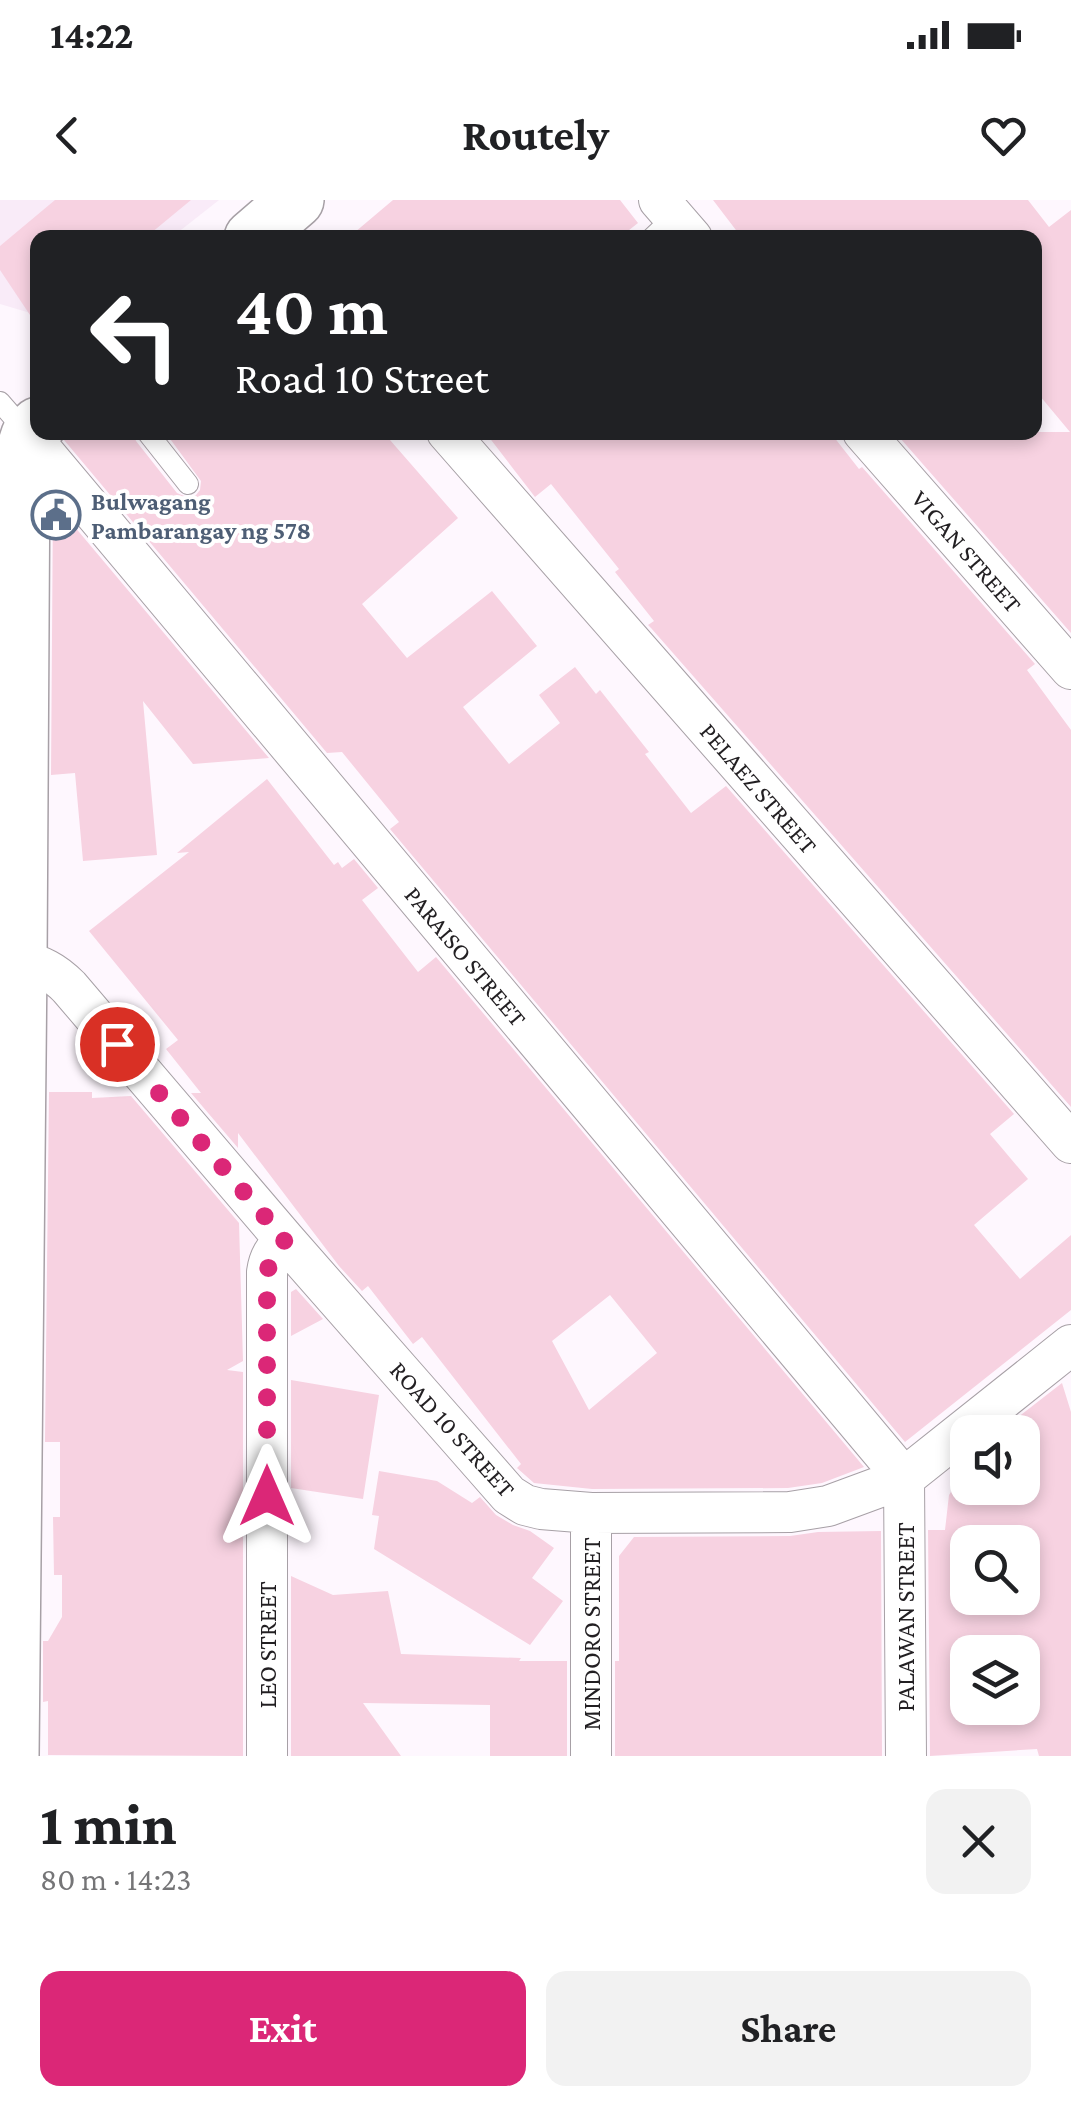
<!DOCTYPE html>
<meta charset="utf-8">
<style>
:root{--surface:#fff;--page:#f2f2f2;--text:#202124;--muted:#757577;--accent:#db2777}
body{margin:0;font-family:"Crimson Pro",serif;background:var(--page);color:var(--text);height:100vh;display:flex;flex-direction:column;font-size:38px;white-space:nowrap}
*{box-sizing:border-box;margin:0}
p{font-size:32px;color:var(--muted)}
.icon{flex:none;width:55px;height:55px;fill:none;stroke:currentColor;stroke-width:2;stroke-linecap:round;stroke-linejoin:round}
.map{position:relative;height:1556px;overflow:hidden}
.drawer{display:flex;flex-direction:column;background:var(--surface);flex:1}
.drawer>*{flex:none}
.hud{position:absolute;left:30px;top:30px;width:1012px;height:210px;border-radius:20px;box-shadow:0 5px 15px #0003;background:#202124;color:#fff;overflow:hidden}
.controls{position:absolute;left:950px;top:1215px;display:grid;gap:20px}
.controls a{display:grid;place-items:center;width:90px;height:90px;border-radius:20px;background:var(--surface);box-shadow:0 5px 15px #0003;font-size:50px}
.pin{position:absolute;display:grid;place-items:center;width:85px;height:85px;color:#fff;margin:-42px;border:5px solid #fff;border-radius:50%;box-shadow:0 2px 10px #0007}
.me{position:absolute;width:110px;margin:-55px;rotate:0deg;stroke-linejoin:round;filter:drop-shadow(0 0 8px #0008)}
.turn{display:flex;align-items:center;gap:35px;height:210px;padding:0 40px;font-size:45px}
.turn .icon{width:130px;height:130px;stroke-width:2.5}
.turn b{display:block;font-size:70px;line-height:85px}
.round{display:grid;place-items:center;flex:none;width:105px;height:105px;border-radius:20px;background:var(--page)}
.headline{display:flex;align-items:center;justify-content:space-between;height:170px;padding:0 40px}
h1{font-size:60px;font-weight:700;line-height:75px}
.button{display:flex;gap:20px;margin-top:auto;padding:20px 40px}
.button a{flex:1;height:115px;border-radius:20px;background:var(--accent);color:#fff;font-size:40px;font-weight:700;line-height:115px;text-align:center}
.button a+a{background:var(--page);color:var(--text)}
.status{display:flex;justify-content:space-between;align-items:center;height:70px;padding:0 50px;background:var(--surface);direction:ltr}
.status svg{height:28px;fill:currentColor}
header{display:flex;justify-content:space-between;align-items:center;height:130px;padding:0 40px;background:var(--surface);font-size:45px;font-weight:700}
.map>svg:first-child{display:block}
.built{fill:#f9ebf8}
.building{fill:#f7d2e1;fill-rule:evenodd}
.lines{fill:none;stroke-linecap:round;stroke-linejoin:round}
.lane-casing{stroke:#a7a0a6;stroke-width:22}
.street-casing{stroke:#a7a0a6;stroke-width:42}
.secondary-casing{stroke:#a7a0a6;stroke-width:58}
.lane{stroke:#fff;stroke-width:20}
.street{stroke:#fff;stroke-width:40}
.secondary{stroke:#fff;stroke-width:55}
.route{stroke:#db2777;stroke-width:18;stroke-dasharray:0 32.4}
.labels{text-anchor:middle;stroke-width:8;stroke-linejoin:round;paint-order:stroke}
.service-label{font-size:25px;font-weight:bold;fill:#4e5e75;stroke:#fff;text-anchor:start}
.street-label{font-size:25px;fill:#221f22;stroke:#fff}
</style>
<div class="status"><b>14:22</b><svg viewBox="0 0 49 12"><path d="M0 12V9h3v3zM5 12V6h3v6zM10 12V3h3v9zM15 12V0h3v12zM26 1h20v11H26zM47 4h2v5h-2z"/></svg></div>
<header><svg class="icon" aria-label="back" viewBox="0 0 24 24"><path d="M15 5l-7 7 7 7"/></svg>Routely<svg class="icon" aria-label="heart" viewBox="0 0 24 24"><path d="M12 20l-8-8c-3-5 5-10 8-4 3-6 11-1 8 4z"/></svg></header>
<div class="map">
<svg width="1071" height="1556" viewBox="0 0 1071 1556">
<rect width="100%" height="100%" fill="#fef7fe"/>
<path class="built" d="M0,0H219L172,37L38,38L37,115L0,104Z"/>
<path class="building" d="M55,0H191L145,38H38V127L0,70V46Z
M393,0H620L638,23L619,38H348Z
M713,0H1028L1049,27L1071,10V433L900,238L907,232H1070L1035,190V39L1037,38H742Z
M73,232H133L136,241L177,293L189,298L196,295L200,290L201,281L165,232H383L458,318L362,404L407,458L492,391L537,446L463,507L509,564L560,523L539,495L575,467L596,494L600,490L649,552L645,554L691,613L726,586L1014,914L990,934L1028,979L974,1025L1020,1079L1071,1035V1110L905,1242L390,629L399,622L342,552L327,553L64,240Z
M485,232H830L859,269L862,267L1035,464L1027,470L1071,530V907L651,428L648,425L654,421L615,372L619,369L551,284L535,297Z
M53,301L269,558L193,564L143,501L157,655L83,661L75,573L51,575Z
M267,579L334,665L338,662L342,668L354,659L378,688L362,700L418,772L436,757L864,1267L822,1283L788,1288L592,1289L534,1283L517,1268L521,1264L422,1137L413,1144L368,1086L362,1091L339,1066L238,933V948L191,893H201L166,849L178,840L89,731L189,652L177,653ZM610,1095L657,1153L589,1210L552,1141Z
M49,892H92V898L131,896L239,1023L243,1161L227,1170L243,1172V1556L48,1555V1501L43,1502V1441H48L62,1417V1375H54L53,1317H60V1242H45Z
M296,1089L323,1119L291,1136V1092Z
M291,1180L379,1195L363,1299L291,1288Z
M1062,1183L1071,1212V1556H1039L1037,1549L930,1556L928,1330H945L949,1295L968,1265V1288H1022V1232H999ZM968,1342H1022V1398H968ZM968,1452H1022V1508H968Z
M379,1271L437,1281L472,1303L480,1297L496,1315L513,1325L530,1331L554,1348L532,1378L563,1401L530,1445L374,1349L379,1316L372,1315Z
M881,1331L882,1556H615V1461H619V1356L634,1337L790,1336L818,1332Z
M291,1376L333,1395L388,1391L401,1454L521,1458L519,1461H567V1556H490V1505L363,1503L401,1556H291Z"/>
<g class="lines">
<g class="lane-casing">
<path id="lane" d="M652,38L674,17
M0,202L27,233
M147,232L188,284"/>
</g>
<g class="street-casing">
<path id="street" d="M659,0L692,38
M447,232L1071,943
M863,232L1071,469
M29,235L904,1278
M19,761C41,765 54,772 69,787L285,1040L437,1213L509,1295L525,1305L541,1309L591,1313L790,1312L828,1306L904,1278L1071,1145
M904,1278L906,1556
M267,1556V1072C269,1058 274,1050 285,1040
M591,1556V1313"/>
</g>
<g class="secondary-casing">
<path id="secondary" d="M252,38L296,0
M11,1556L19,761L22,256L29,235L38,225"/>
</g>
<use href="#lane" class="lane"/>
<use href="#street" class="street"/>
<use href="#secondary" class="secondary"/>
</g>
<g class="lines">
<path class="route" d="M117,844L285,1040L274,1051L267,1072V1296"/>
</g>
<defs>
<g id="civic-ring" transform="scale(2.5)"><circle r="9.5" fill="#fff" stroke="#5c6f8a" stroke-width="1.5"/><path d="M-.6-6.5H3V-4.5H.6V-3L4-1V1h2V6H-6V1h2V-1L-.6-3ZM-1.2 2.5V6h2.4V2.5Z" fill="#5c6f8a"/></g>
</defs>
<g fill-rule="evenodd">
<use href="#civic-ring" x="56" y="315"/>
</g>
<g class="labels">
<g class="service-label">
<text x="91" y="310">Bulwagang<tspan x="91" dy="29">Pambarangay ng 578</tspan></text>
</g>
<g class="street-label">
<text transform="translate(967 351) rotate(49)" y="9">VIGAN STREET</text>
<text transform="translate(759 588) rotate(49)" y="9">PELAEZ STREET</text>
<text transform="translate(466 756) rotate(50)" y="9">PARAISO STREET</text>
<text transform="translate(453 1229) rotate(48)" y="9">ROAD 10 STREET</text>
<text transform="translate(905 1417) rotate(-90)" y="9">PALAWAN STREET</text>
<text transform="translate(591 1434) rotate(-90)" y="9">MINDORO STREET</text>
<text transform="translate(267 1445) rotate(-90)" y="9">LEO STREET</text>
</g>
</g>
</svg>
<div class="controls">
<a><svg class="icon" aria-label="sound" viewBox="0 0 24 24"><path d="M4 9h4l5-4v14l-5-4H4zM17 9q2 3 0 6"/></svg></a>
<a><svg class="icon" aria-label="search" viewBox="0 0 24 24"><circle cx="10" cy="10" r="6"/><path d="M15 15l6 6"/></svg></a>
<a><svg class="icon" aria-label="layers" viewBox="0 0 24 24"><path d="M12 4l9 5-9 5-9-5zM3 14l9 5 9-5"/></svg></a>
</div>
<div class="pin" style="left:117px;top:844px;background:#d93025"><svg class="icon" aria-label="arrive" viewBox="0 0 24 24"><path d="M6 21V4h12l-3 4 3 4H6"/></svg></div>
<svg class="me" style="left:267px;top:1296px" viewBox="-20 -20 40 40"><path d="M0-17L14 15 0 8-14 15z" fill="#db2777" stroke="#fff" stroke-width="4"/></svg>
<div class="hud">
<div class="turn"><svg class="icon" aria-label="left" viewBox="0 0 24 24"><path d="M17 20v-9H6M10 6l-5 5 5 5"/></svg><div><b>40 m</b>Road 10 Street</div></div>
</div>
</div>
<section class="drawer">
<div class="headline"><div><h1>1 min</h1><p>80 m · 14:23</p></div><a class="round"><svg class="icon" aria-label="close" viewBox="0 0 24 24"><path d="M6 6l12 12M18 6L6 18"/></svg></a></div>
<div class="button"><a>Exit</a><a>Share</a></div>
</section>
